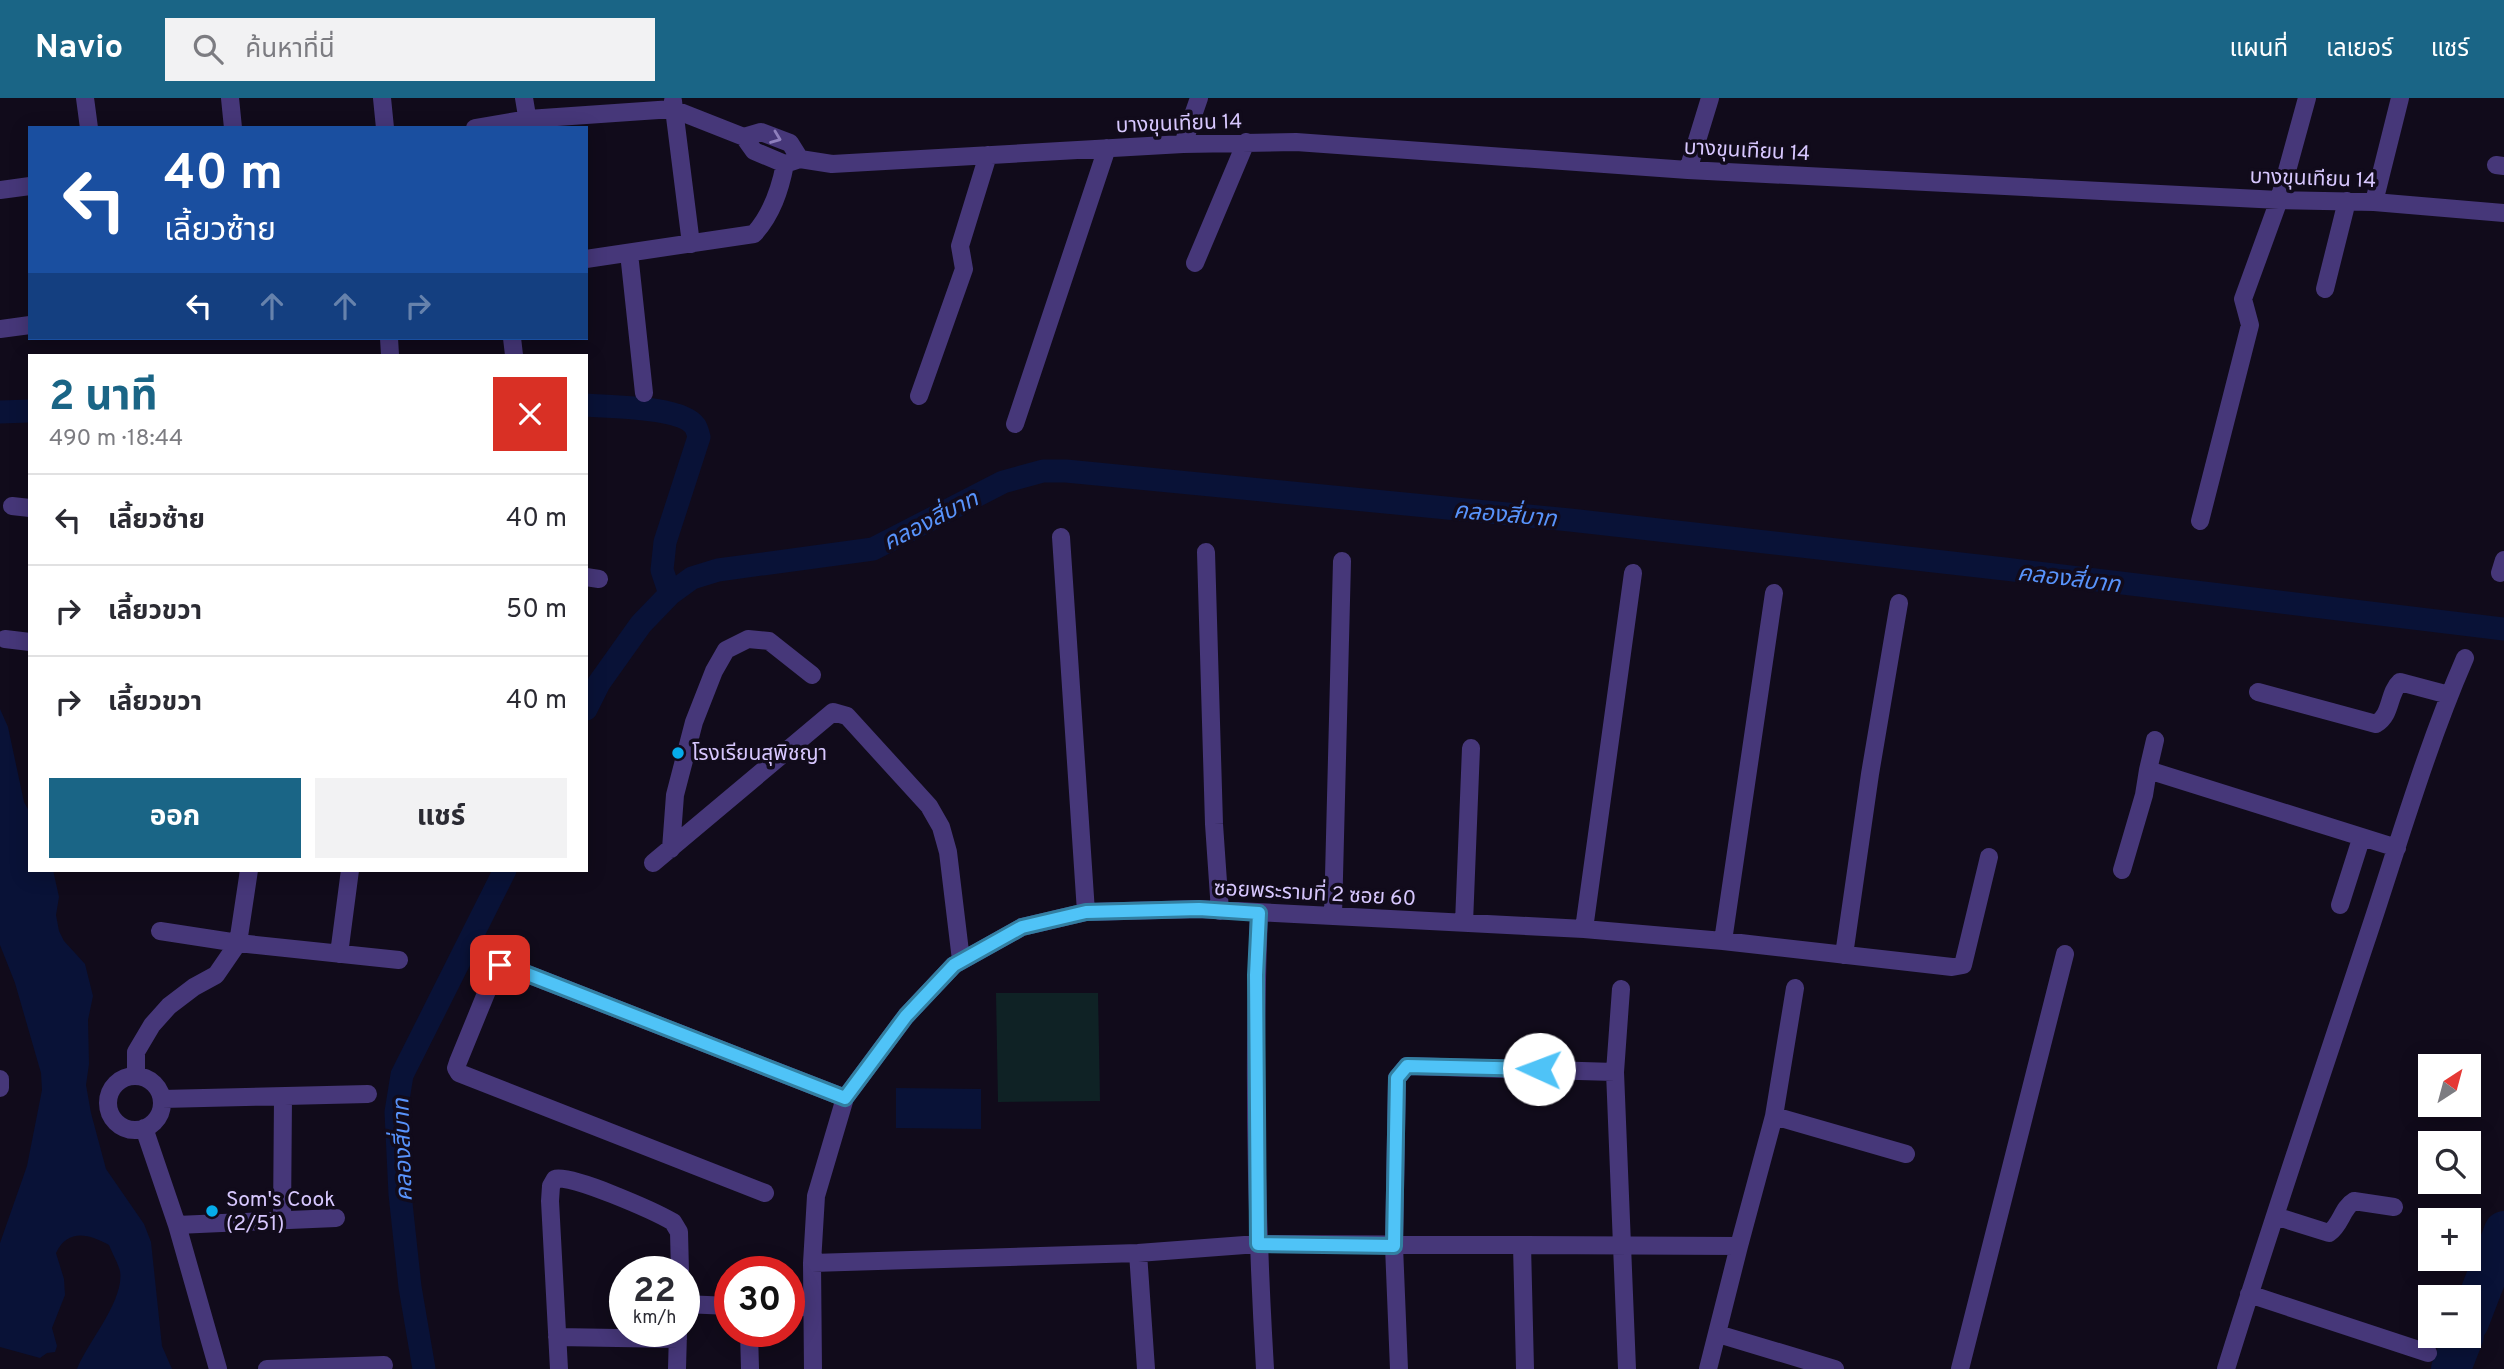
<!DOCTYPE html>
<html lang="th">
<meta charset="utf-8">
<style>
:root{--surface:#fff;--page:#f2f2f3;--text:#2b2b33;--muted:#7c7c81;--line:#e1e1e2;--accent:#1a6586}
body{margin:0;font-family:Overpass,"Noto Sans Thai",sans-serif;background:var(--page);color:var(--text);height:100vh;display:flex;flex-direction:column;font-size:26px;white-space:nowrap}
*{box-sizing:border-box;margin:0}
p{font-size:23px;color:var(--muted)}
.icon{flex:none;width:38px;height:38px;fill:none;stroke:currentColor;stroke-width:2;stroke-linecap:round;stroke-linejoin:round}
.map{position:relative;flex:1;overflow:hidden}
.drawer{position:absolute;left:28px;top:256px;width:560px;height:518px;display:flex;flex-direction:column;background:var(--surface);border-radius:0px;box-shadow:0 4px 18px #0003}
.drawer>*{flex:none}
.banner{position:absolute;left:28px;top:28px;width:560px;height:214px;border-radius:0px;box-shadow:0 4px 18px #0003;background:#1a4fa0;color:#fff;overflow:hidden}
.needle{width:46px;rotate:36deg}
.controls{position:absolute;left:2418px;top:956px;display:grid;gap:14px}
.controls a{display:grid;place-items:center;width:63px;height:63px;border-radius:0px;background:var(--surface);box-shadow:0 4px 18px #0003;font-size:35px}
.speed{position:absolute;left:609px;top:1158px;display:flex;gap:14px;font-size:35px;font-weight:700;text-align:center}
.speed>*{display:grid;place-content:center;width:91px;height:91px;border-radius:50%;background:var(--surface);box-shadow:0 4px 18px #0003;line-height:1}
.speed small{font-size:18px;font-weight:400}
.speed .limit{border:10px solid #d22;background:#fff;color:#111}
.pin{position:absolute;display:grid;place-items:center;width:60px;height:60px;color:#fff;margin:-30px;border-radius:14px;box-shadow:0 4px 10px #0006}
.me{position:absolute;width:77px;margin:-38px;rotate:272deg;stroke-linejoin:round;filter:drop-shadow(0 0 5px #0008)}
.turn{display:flex;align-items:center;gap:24px;height:147px;padding:0 21px;font-size:32px}
.turn .icon{width:91px;height:91px;stroke-width:2.5}
.turn b{display:block;font-size:49px;line-height:60px}
.lanes{display:flex;align-items:center;height:66px;padding:0 21px;background:#0003;justify-content:center;gap:35px;direction:ltr}
.lanes .off{opacity:.35}
.round{display:grid;place-items:center;flex:none;width:74px;height:74px;border-radius:0px;background:var(--page)}
.head{display:flex;align-items:center;justify-content:space-between;height:119px;padding:0 21px}
h1{font-size:42px;font-weight:700;line-height:52px;color:var(--accent)}
.button{display:flex;gap:14px;margin-top:auto;padding:14px 21px}
.button a{flex:1;height:80px;border-radius:0px;background:var(--accent);color:#fff;font-size:28px;font-weight:700;line-height:80px;text-align:center}
.button a+a{background:var(--page);color:var(--text)}
ul{padding:0;list-style:none}
li{display:flex;align-items:center;gap:21px;height:91px;padding:0 21px;border-top:2px solid var(--line)}
li div{flex:1}
li b{display:block;font-size:26px}
li em{font-style:normal}
header{display:flex;align-items:center;gap:42px;box-sizing:border-box;height:98px;padding:0 35px;background:var(--accent);color:#fff}
header strong{font-size:33px}
nav{display:flex;gap:38px;margin-inline-start:auto;font-size:24px}
.search{width:490px;height:63px;background:var(--page);display:flex;align-items:center;gap:18px;box-sizing:border-box;padding:0 24px;border-radius:0px;color:var(--muted);font-size:26px}
.map>svg:first-child{display:block}
.green{fill:#0f2225}
.water{fill:#091237}
.lines{fill:none;stroke-linecap:round;stroke-linejoin:round}
.canal{stroke:#091237;stroke-width:23}
.river{stroke:#091237;stroke-width:40}
.minor{stroke:#463779;stroke-width:18}
.oneway{stroke:#8e7fbc}
.route-casing{stroke:#337fa1;stroke-width:18}
.route{stroke:#4fc3f7;stroke-width:12}
.poi-dot{fill:#06aceb;stroke:#110b1b;stroke-width:2.5}
.labels{text-anchor:middle;stroke-width:7;stroke-linejoin:round;paint-order:stroke}
.street-label{font-size:21px;fill:#d7c7fe;stroke:#110b1b}
.poi-label{font-size:21px;fill:#d7c7fe;stroke:#110b1b;text-anchor:start}
.water-label{font-size:23px;font-style:italic;fill:#5893fb;stroke:#110b1b}
</style>
<header>
<strong>Navio</strong>
<div class="search"><svg class="icon" aria-label="search" viewBox="0 0 24 24"><circle cx="10" cy="10" r="6"/><path d="M15 15l6 6"/></svg>ค้นหาที่นี่</div>
<nav><a>แผนที่</a><a>เลเยอร์</a><a>แชร์</a></nav>
</header>
<div class="map">
<svg width="2504" height="1271" viewBox="0 0 2504 1271">
<rect width="100%" height="100%" fill="#110b1b"/>
<path class="green" d="M1098,895L1100,1003L998,1004L996,895Z"/>
<path class="water" d="M0,611L8,629L24,704L30,715V772H53L59,799L56,817L59,833L64,843L85,866L93,898L88,922L89,966L86,987L91,1015L106,1071L144,1126L151,1144L162,1248L172,1271H77C87,1245 125,1202 120,1173C118,1165 112,1155 109,1147C89,1136 68,1130 56,1155L64,1181L65,1197L52,1230L57,1248L55,1254L47,1255L40,1260L0,1249V1145L27,1068L42,992L41,975L15,885L0,847Z
M896,990L981,991V1031L896,1030Z"/>
<g class="lines">
<path class="canal" d="M586,307C610,309 681,308 695,328C697,331 698,335 699,339L665,444L662,472L670,496
M0,314L30,313
M586,611L599,585L641,526L670,496L692,480L718,472L873,451L1003,384L1043,373H1066L1570,422L2005,471L2504,531
M424,1271L410,1189L400,1096L396,1014L402,977L505,772"/>
<path class="river" d="M2469,1224L2504,1133
M2451,1271L2464,1237"/>
<path class="minor" d="M85,0L89,30
M230,0L233,30
M382,0L385,30
M524,0L529,30
M673,3L691,146
M475,30L528,21L673,11L744,39L754,53L785,66L800,61L832,66L1183,46L1296,44L1688,72L2279,102L2374,104L2504,115
M744,39L761,34L790,45L800,61
M1183,46L1199,0
M2496,67L2504,68
M1688,72L1710,0
M0,92L30,88
M2374,104L2400,0
M629,155L644,295
M586,161L754,136C772,116 780,92 785,66
M1195,165L1246,44
M2325,191L2347,103
M0,231L30,227
M389,240L390,257
M512,240L514,257
M919,298L964,171L960,148L988,57
M1015,326L1107,50
M12,408L30,410
M2200,423L2250,227L2243,201L2279,102L2307,0
M1061,439L1086,814
M1206,454L1214,726L1220,813
M2500,475L2504,462
M586,479L599,481
M5,541L30,544
M2258,594L2376,626C2392,617 2388,595 2400,584L2449,597
M2148,672L2155,642
M671,751L675,697L694,624L714,573L726,552L748,541L769,543L812,577
M653,765L833,614L847,618L929,708L941,729L948,754L961,862
M2122,772L2144,697L2148,672L2397,750
M2340,807L2361,741
M1259,815C1253,967 1256,1119 1265,1271
M1333,818L1342,463
M1464,825L1471,650
M1584,831L1633,475
M160,833L238,845L399,862
M1723,843L1774,495
M339,856L350,772
M1844,857L1870,676L1899,505
M1621,891L1615,974L1627,1271
M136,978V954L152,927L169,908L194,889L216,877L238,845L249,772
M108 1005a27 27 0 1 1 54 0a27 27 0 1 1-54 0Z
M0,981V990
M162,1001L368,996
M1774,1018L1906,1056
M144,1030L177,1127L218,1271
M765,1095L459,975L456,970L458,964L496,871L500,867L512,870L845,1000
M2275,1118L2329,1135C2341,1127 2342,1110 2354,1103L2394,1109
M282,1122L283,999
M177,1127L336,1120
M1522,1147L1525,1271
M1138,1155L1146,1271
M812,1165L1138,1155L1258,1146L1739,1148
M2249,1196L2428,1255
M684,1206L730,1208
M789,1209H812
M749,1234L750,1271
M1718,1236L1835,1271
M557,1239L678,1241
M267,1271L384,1267
M559,1271L550,1103L551,1088L555,1081C569,1075 656,1114 673,1124L679,1134L680,1174
M677,1271L678,1234
M813,1271L812,1165L816,1098L845,1000L906,918L954,867L1022,829L1086,814L1199,811L1584,831L1723,843L1952,869L1963,867L1989,759
M1399,1271L1394,1148L1397,980L1407,968L1615,974
M1708,1271L1739,1148L1774,1018L1795,890
M1960,1271L2065,856
M2226,1271C2270,1129 2318,988 2365,846C2397,751 2425,652 2465,560"/>
</g>
<defs><path id="oneway-chevron" d="M-2-3.5L2.5 0L-2 3.5" fill="none" stroke-width="1.6" stroke-linecap="round" stroke-linejoin="round" transform="scale(1.75)"/></defs>
<use class="oneway" href="#oneway-chevron" transform="translate(776 40) rotate(21)"/>
<g class="lines">
<g class="route-casing">
<path id="route" d="M500,867L512,870L845,1000L906,918L954,867L1022,829L1086,814L1199,811L1259,815L1256,877L1258,1146L1394,1148L1397,980L1407,968L1539,971"/>
</g>
<use href="#route" class="route"/>
</g>
<g class="poi-dot">
<circle cx="678" cy="655" r="7"/>
<circle cx="212" cy="1113" r="7"/>
</g>
<g class="labels">
<g class="street-label">
<text transform="translate(1179 25) rotate(-2)" y="7">บางขุนเทียน 14</text>
<text transform="translate(1747 52) rotate(3)" y="7">บางขุนเทียน 14</text>
<text transform="translate(2313 80) rotate(2)" y="7">บางขุนเทียน 14</text>
<text transform="translate(1315 795) rotate(3)" y="7">ซอยพระรามที่ 2 ซอย 60</text>
</g>
<g class="poi-label">
<text x="692" y="662">โรงเรียนสุพิชญา</text>
<text x="226" y="1108">Som's Cook<tspan x="226" dy="24">(2/51)</tspan></text>
</g>
<g class="water-label">
<text transform="translate(1505 416) rotate(5)" y="8">คลองสี่บาท</text>
<text transform="translate(930 422) rotate(-27)" y="8">คลองสี่บาท</text>
<text transform="translate(2069 480) rotate(7)" y="8">คลองสี่บาท</text>
<text transform="translate(402 1052) rotate(-92)" y="8">คลองสี่บาท</text>
</g>
</g>
</svg>
<div class="controls">
<a><svg class="needle" viewBox="-14 -14 28 28"><path d="M0-13l5 13h-10z" fill="#e53935"/><path d="M0 13l5-13h-10z" fill="#7c7c81"/></svg></a>
<a><svg class="icon" aria-label="search" viewBox="0 0 24 24"><circle cx="10" cy="10" r="6"/><path d="M15 15l6 6"/></svg></a>
<a>+</a>
<a>−</a>
</div>
<div class="speed"><div>22<small>km/h</small></div><div class="limit">30</div></div>
<div class="pin" style="left:500px;top:867px;background:#d93025"><svg class="icon" aria-label="arrive" viewBox="0 0 24 24"><path d="M6 21V4h12l-3 4 3 4H6"/></svg></div>
<svg class="me" style="left:1539px;top:971px" viewBox="-20 -20 40 40"><circle r="19" fill="#fff"/><path d="M0-13L10 11 0 6-10 11z" fill="#4fc3f7"/></svg>
<div class="banner">
<div class="turn"><svg class="icon" aria-label="left" viewBox="0 0 24 24"><path d="M17 20v-9H6M10 6l-5 5 5 5"/></svg><div><b>40 m</b>เลี้ยวซ้าย</div></div>
<div class="lanes"><svg class="icon" aria-label="left" viewBox="0 0 24 24"><path d="M17 20v-9H6M10 6l-5 5 5 5"/></svg><svg class="icon off" aria-label="ahead" viewBox="0 0 24 24"><path d="M12 20V5M6 11l6-6 6 6"/></svg><svg class="icon off" aria-label="ahead" viewBox="0 0 24 24"><path d="M12 20V5M6 11l6-6 6 6"/></svg><svg class="icon off" aria-label="right" viewBox="0 0 24 24"><path d="M7 20v-9h11M14 6l5 5-5 5"/></svg></div>
</div>
<section class="drawer">
<div class="head"><div><h1>2 นาที</h1><p>490 m · 18:44</p></div><a class="round" style="background:#d93025;color:#fff"><svg class="icon" aria-label="close" viewBox="0 0 24 24"><path d="M6 6l12 12M18 6L6 18"/></svg></a></div>
<ul>
<li><svg class="icon" aria-label="left" viewBox="0 0 24 24"><path d="M17 20v-9H6M10 6l-5 5 5 5"/></svg><div><b>เลี้ยวซ้าย</b></div><em>40 m</em></li>
<li><svg class="icon" aria-label="right" viewBox="0 0 24 24"><path d="M7 20v-9h11M14 6l5 5-5 5"/></svg><div><b>เลี้ยวขวา</b></div><em>50 m</em></li>
<li><svg class="icon" aria-label="right" viewBox="0 0 24 24"><path d="M7 20v-9h11M14 6l5 5-5 5"/></svg><div><b>เลี้ยวขวา</b></div><em>40 m</em></li>
</ul>
<div class="button"><a>ออก</a><a>แชร์</a></div>
</section>
</div>
